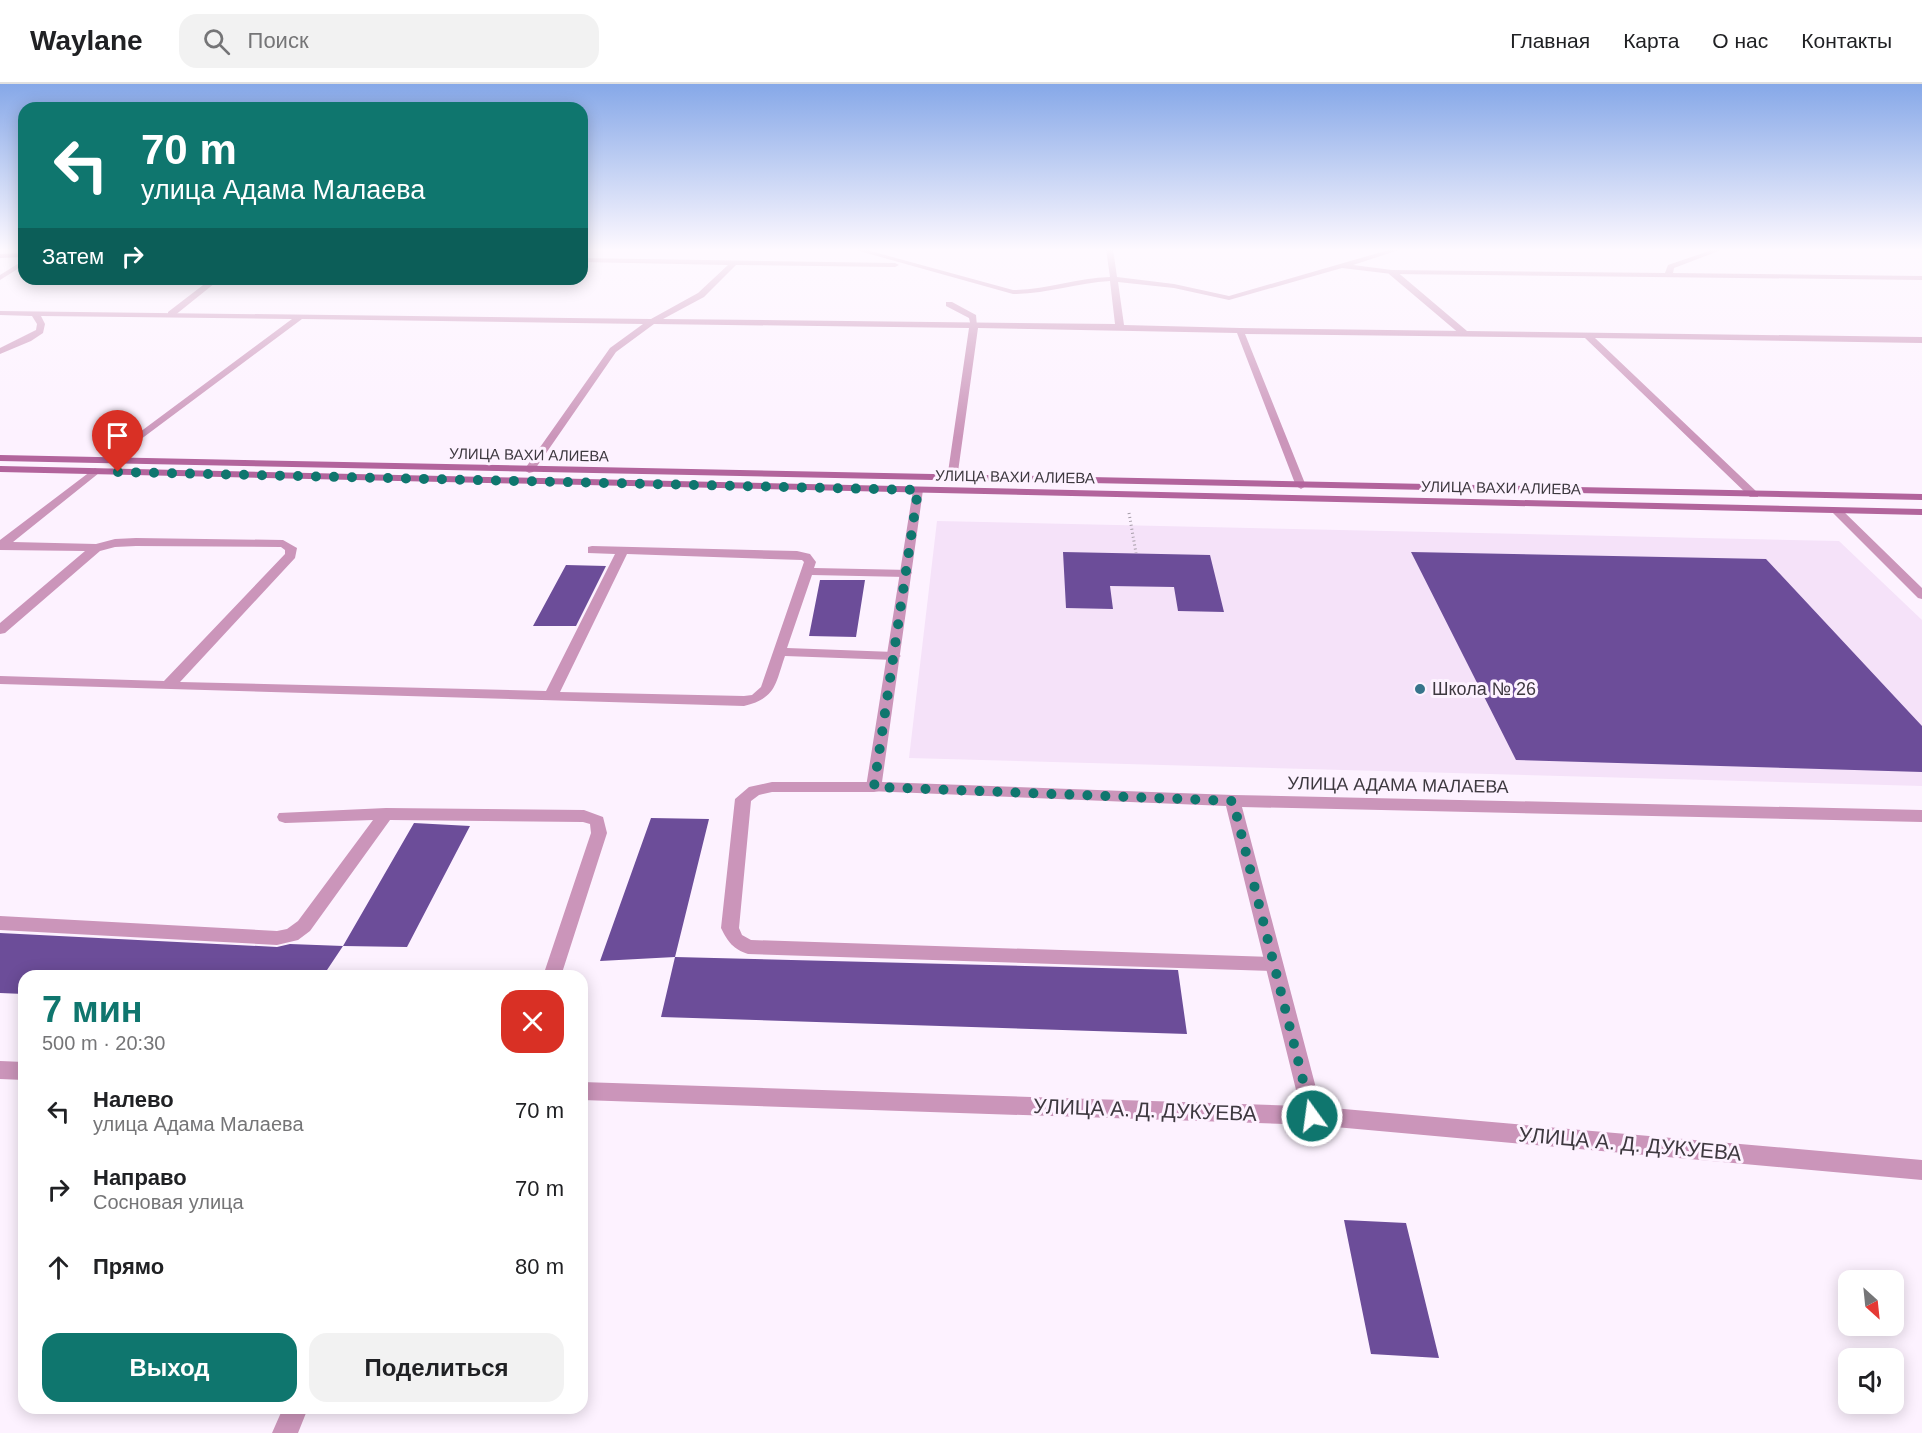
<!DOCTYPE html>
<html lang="ru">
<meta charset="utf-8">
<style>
:root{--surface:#fff;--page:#f2f2f2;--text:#202124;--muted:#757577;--line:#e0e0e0;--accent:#0f766e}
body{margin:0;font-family:Arial,sans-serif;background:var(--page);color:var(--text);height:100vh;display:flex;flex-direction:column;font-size:22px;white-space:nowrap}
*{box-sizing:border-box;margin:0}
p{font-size:20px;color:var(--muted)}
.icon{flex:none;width:33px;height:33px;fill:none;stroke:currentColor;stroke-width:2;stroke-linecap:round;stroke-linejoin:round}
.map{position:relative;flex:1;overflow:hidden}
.details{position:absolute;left:18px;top:886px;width:570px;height:444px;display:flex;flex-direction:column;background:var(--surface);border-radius:18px;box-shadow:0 3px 15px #0003}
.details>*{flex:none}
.guide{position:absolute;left:18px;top:18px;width:570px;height:183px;border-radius:18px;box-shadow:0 3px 15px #0003;background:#0f766e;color:#fff;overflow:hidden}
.needle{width:39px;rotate:153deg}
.tools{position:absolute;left:1838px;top:1186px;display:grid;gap:12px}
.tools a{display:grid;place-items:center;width:66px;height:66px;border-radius:12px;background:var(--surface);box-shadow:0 3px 15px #0003;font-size:30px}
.pin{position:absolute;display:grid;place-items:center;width:51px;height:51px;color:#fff;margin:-62px -26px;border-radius:50% 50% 50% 0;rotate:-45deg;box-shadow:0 0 6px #0007}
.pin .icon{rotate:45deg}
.me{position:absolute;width:66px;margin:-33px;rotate:346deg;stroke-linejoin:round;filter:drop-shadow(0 0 4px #0008)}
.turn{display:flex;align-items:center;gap:21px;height:126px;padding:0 24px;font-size:27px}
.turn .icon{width:78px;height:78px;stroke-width:2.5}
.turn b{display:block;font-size:42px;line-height:51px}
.then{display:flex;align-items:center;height:57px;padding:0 24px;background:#0003;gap:12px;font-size:22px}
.round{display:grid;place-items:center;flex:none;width:63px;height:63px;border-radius:18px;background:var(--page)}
.overview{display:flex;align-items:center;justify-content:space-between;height:102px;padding:0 24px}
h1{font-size:36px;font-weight:800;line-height:45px;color:var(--accent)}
.primary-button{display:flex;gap:12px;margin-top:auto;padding:12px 24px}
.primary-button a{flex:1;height:69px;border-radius:18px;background:var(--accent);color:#fff;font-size:24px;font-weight:800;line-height:69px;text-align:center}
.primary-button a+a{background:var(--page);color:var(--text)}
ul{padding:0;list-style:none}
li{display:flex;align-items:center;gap:18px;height:78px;padding:0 24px}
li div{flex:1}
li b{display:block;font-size:22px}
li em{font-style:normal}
header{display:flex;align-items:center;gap:36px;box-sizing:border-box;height:84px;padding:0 30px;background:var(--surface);border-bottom:2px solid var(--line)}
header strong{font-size:28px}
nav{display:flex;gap:33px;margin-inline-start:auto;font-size:21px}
.search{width:420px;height:54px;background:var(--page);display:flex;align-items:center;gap:15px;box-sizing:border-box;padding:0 21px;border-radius:18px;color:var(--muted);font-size:22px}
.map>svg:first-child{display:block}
.built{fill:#f5e2f9}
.building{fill:#6c4d99}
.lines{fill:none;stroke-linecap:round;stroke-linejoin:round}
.path{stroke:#a69da8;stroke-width:3;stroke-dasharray:1 3;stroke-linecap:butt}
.lane{fill:#cb95ba;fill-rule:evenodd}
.street{fill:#cb95ba;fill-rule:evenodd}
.secondary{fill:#b2649c;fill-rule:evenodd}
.route{stroke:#0f766e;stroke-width:10;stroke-dasharray:0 18}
.poi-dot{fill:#37748b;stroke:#fdf2ff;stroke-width:2}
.labels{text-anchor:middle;stroke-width:6;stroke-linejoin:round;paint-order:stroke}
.far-street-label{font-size:15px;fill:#3e3940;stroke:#fdf2ff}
.poi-label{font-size:18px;fill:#3e3940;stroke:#fdf2ff;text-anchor:start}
.street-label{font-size:18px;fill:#3e3940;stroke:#fdf2ff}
.near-street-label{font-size:21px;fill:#3e3940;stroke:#fdf2ff}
</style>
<header>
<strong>Waylane</strong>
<div class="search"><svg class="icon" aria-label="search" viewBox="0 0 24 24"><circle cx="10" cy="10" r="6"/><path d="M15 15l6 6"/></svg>Поиск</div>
<nav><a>Главная</a><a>Карта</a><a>О нас</a><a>Контакты</a></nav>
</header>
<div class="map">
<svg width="1922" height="1349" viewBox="0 0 1922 1349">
<rect width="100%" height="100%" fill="#fdf2ff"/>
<path class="built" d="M937,437L1839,457L1922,536V702L909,674Z"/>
<path class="building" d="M1063,468L1210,471L1224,528L1178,527L1174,503L1110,502L1113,525L1066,524Z
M1411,468L1766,475L1922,642V688L1516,676Z
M566,481L606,482L576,542H533Z
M820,496H865L856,553L809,552Z
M651,734L709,735L675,873L600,877Z
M414,739L470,742L407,863L343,862Z
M0,849L277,863L290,860L343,862L323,892H24V910L0,909Z
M675,873L1178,886L1187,950L661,933Z
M1344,1136L1406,1139L1439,1274L1371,1270Z"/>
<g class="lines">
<path class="path" d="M1129,429L1136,469"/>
<path class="lane" d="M24,176V181L0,196V191Z
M1389,186H1395L1467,247V251H1461L1389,190Z
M211,195H220L174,232H168V228Z
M946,218H952L976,231L977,243H971L969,234L946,222Z
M95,384L100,387L99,389L13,458L96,460L115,455L136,454L283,456L297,464L295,474L180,598L546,607L615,470L588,469V463L592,462L797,467L810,470L816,478L814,484L910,486L912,489L906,493L812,491L787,564L894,568L901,572L894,576L785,572C775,601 776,614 744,622L0,600V592L164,597L285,470V466L281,463L136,462L115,463L100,467L5,549L0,550V539L85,467L0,466V456ZM627,470L802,476L804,478L761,603L752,611L744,612L560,608Z
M772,698H874L879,699L882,703L879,707L874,708H772L759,711L751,717L739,844L742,851L751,856L1274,873L1280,875L1283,880L1280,885L1274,887L748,870C733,865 728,858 721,844L735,715L749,703Z
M386,724L584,726L603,733L607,749L561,892H543L591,749L590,740L583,738L390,736L310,847L298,856L277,861L0,846V832L277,847L287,845L298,837L373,736L285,739L279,737L277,733L279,729Z"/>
<path class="street" d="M852,165H863L1013,206C1046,206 1077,194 1110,193L1106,165H1113L1117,193L1174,200L1229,212L1392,165H1402L1353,181L1392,186L1665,189L1668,181L1715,165H1724L1674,184L1673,189L1922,192V196L1392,190L1342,184L1229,216L1174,204L1118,198L1124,241L1240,244L1922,253V259L1595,254L1758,409V413H1750L1585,254L1245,250L1306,402L1301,405L1296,402L1237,249L978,244L957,395L952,398L947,395L969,244L654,240L616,268L533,388L529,389L524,386L610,264L643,240L302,235L109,379L105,378V374L292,235L41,232L45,240L43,249L31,257L0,270V264L36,246L37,240L32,232L0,231V227L651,235L698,209L728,181L582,178V174L895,179L899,181L895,183L736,181L704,213L663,235L1115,240L1110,197C1077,199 1046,210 1013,210Z
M918,403L923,406L882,698L1233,711L1922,726V738L1242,723L1321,1023L1922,1076V1096L1313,1041L582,1016V998L1300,1022L1226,722L869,707L866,703L913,406Z
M1837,424L1841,425L1922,504V515L1918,514L1833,429V425Z
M0,977L24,978V996L0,995Z
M283,1324H308L298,1349H272Z"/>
<path class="secondary" d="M24,169V173L0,174V170Z
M0,371L1922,410V416L0,377Z
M0,382L1922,425V431L0,388Z"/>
</g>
<linearGradient id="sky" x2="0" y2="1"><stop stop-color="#86a8e8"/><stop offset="0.47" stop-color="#fef9ff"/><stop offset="1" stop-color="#fef9ff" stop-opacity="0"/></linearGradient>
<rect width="1922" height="353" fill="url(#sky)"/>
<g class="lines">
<path class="route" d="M118,388L918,406L874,703L1233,717L1312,1032"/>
</g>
<circle class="poi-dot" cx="1420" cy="605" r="6"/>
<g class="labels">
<g class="far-street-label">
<text transform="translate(529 371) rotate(1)" y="5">УЛИЦА ВАХИ АЛИЕВА</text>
<text transform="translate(1015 393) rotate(1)" y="5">УЛИЦА ВАХИ АЛИЕВА</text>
<text transform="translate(1501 404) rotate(1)" y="5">УЛИЦА ВАХИ АЛИЕВА</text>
</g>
<g class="poi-label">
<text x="1432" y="611">Школа № 26</text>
</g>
<g class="street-label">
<text transform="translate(1398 701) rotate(1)" y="6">УЛИЦА АДАМА МАЛАЕВА</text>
</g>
<g class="near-street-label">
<text transform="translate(1145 1026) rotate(2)" y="7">УЛИЦА А. Д. ДУКУЕВА</text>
<text transform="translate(1630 1060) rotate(5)" y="7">УЛИЦА А. Д. ДУКУЕВА</text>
</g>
</g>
</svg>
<div class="tools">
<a><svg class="needle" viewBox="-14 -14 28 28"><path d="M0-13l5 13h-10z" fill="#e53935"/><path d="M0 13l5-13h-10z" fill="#757577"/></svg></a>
<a><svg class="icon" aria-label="sound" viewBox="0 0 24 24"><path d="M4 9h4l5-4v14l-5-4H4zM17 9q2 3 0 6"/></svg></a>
</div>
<div class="pin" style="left:118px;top:388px;background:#d93025"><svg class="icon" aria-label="arrive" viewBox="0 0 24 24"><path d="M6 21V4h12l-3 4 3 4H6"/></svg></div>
<svg class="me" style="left:1312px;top:1032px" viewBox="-20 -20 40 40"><circle r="17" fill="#0f766e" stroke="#fff" stroke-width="3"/><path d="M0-11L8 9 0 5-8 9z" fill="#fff"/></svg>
<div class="guide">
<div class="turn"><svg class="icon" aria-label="left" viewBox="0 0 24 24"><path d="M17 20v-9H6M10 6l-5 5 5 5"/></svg><div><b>70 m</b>улица Адама Малаева</div></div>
<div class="then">Затем<svg class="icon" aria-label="right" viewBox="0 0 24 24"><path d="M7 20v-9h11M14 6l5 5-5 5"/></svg></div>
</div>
<section class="details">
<div class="overview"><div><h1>7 мин</h1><p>500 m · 20:30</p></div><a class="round" style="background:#d93025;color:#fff"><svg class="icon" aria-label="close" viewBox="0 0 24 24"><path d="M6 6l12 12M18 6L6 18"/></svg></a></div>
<ul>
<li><svg class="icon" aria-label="left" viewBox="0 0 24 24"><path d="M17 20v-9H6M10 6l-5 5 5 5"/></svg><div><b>Налево</b><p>улица Адама Малаева</p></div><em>70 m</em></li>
<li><svg class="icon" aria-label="right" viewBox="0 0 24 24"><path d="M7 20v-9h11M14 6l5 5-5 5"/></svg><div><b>Направо</b><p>Сосновая улица</p></div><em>70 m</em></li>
<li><svg class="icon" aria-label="ahead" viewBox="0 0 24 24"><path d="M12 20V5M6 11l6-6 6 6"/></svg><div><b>Прямо</b></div><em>80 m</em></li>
</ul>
<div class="primary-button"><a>Выход</a><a>Поделиться</a></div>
</section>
</div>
